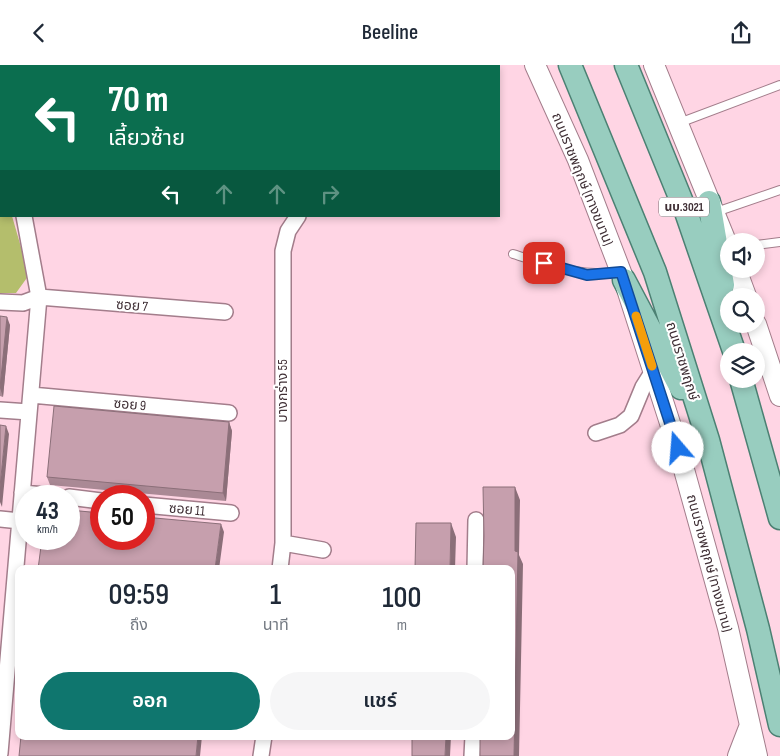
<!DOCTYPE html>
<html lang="th">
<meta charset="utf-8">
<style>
:root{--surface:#fff;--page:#f6f6f7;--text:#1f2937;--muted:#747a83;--accent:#0f766e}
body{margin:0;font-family:"Sofia Sans Condensed","Noto Sans Thai",sans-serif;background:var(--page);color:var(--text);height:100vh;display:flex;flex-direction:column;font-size:19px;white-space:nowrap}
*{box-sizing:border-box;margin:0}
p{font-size:16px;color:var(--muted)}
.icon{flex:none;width:28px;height:28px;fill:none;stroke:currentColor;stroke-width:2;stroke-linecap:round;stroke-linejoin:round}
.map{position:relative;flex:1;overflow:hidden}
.sheet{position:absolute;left:15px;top:500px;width:500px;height:175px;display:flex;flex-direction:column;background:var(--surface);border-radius:10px;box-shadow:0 2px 8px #0003}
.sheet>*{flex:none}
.guide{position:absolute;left:0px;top:0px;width:500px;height:152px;box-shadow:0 2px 8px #0003;background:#0b6e4f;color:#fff;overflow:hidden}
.buttons{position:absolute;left:720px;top:168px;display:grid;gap:10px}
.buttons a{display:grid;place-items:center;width:45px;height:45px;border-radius:50%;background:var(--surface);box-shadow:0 2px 8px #0003;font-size:25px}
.speed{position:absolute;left:15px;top:420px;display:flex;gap:10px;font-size:25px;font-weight:700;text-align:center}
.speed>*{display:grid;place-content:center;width:65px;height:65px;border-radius:50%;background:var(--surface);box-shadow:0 2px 8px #0003;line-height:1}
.speed small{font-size:12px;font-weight:400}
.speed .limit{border:8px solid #d22;background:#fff;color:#111}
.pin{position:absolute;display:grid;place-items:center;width:42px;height:42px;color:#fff;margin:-21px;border-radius:10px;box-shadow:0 2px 8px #0006}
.me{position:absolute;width:55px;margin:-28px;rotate:342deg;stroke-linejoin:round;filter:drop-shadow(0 0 4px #0008)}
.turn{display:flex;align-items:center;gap:18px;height:105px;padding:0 25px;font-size:22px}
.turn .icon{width:65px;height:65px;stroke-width:2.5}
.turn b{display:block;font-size:35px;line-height:42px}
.lanes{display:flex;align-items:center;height:48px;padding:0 25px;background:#0003;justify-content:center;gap:25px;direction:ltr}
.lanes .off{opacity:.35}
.eta{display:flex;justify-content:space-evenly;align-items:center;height:85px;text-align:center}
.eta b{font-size:30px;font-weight:600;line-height:35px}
.cta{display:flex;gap:10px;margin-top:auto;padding:10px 25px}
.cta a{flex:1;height:58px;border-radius:30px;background:var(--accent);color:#fff;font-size:20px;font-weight:600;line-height:58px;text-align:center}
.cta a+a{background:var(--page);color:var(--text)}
header{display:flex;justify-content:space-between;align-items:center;height:65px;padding:0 25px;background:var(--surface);font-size:22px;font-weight:600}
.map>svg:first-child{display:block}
.green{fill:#b4be6c}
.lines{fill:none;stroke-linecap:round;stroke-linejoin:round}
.lane-casing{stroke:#a37d8b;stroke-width:10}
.street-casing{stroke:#a37d8b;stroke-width:18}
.secondary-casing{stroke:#a37d8b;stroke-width:22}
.primary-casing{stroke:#4c8073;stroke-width:25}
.lane{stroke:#fff;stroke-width:8}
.street{stroke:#fff;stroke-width:15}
.secondary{stroke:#fff;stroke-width:20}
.primary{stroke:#98cdbf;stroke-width:22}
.wall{fill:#aa8995}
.shaded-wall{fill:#8b6f79}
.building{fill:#c69fad;stroke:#8b6f79}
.route-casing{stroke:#114b97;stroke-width:12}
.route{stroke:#1a73e8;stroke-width:9}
.slow{stroke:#f59e0b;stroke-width:9}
.labels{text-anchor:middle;stroke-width:4;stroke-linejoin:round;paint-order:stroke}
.shield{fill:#fff;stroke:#796d72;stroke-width:1}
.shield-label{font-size:12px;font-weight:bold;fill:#3f2f35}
.street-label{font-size:14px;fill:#3f2f35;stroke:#fff}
</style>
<header><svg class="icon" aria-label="back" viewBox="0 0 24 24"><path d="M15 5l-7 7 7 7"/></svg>Beeline<svg class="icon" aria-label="share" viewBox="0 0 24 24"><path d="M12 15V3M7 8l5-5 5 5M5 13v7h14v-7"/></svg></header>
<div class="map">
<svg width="780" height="691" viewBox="0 0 780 691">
<rect width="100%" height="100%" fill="#ffd5e4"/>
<path class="green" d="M0,106L1,151H12L29,210L16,228H0Z"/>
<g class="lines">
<g class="lane-casing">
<path id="lane" d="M679,58L780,20
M716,147L780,125
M756,180L780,177
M513,189C552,201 578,212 620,207"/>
</g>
<g class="street-casing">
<path id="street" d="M34,1L41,0
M0,7H1
M0,67L1,71
M0,237L23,238L39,232L225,247
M31,330L229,348
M0,345L29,347
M596,368L620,360L631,351L643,322L653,306
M22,428L56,431
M69,432L101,436
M144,440L231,448
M0,454L20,456
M283,478L323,485
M280,504L283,478V186L288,166L298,151
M475,504L476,455
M0,688L39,232L24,151
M261,691L264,671
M472,691L473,671"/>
</g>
<g class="secondary-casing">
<path id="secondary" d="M535,0L578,95L624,215L678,383L728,563L757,691
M654,0L729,184
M736,204L746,231
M756,259L780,331
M738,691L750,660"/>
</g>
<g class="primary-casing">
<path id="primary" d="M570,0L655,207L708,375L758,564L780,660
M626,0L686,147L734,286
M709,137L723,220
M624,215L681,323
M741,314L780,453"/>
</g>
<use href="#lane" class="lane"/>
<use href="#street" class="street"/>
<use href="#secondary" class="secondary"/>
<use href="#primary" class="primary"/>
</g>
<path class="wall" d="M0,251L10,260L3,332L0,331Z
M229,357L232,366L226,436L50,420L47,412Z"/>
<path class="shaded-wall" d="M7,252L10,260L3,332L0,323Z
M229,357L232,366L226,436L223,428Z
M6,361L9,369L2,442L0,437V422Z
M515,422L520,435L519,490L523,499L519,691H514Z
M451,458L456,472L455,504H450Z
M221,459L224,467L219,504H215Z
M198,671H202L200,691H196Z
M446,671H451L450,691H445Z"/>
<path class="building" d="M0,251L7,252L0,323Z
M54,341L229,357L223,428L47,412Z
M0,360L6,361L0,422Z
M483,422H515V486L518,487L514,691H480V671H511V504H483L484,471Z
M69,445L101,448V474H144V452L221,459L215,504H38L42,474H69Z
M416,458H451L450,504H415Z
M21,671H198L196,691H19Z
M412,671H446L445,691H412Z"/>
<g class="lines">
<g class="route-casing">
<path id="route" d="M544,198L587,210L621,207L678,383"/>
</g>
<use href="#route" class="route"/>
<path class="slow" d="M636,251L652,301"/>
</g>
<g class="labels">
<rect class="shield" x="659" y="132.5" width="50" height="19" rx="4"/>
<g class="shield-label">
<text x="684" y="146">นบ.3021</text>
</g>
<g class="street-label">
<text transform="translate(583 114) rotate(68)" y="5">ถนนราชพฤกษ์ (ทางขนาน)</text>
<text transform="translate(132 240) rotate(4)" y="5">ซอย 7</text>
<text transform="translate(683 296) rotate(73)" y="5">ถนนราชพฤกษ์</text>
<text transform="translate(282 326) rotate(-90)" y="5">บางกร่าง 55</text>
<text transform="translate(130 339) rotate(5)" y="5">ซอย 9</text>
<text transform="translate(187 444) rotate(5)" y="5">ซอย 11</text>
<text transform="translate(710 498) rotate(75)" y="5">ถนนราชพฤกษ์ (ทางขนาน)</text>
</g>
</g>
</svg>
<div class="buttons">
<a><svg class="icon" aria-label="sound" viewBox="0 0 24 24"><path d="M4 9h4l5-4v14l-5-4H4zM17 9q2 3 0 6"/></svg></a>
<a><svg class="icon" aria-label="search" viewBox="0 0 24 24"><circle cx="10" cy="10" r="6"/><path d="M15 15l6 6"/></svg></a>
<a><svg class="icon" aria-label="layers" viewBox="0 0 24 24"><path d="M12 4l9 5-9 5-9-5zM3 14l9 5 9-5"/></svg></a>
</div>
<div class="speed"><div>43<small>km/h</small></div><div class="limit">50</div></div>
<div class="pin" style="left:544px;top:198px;background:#d93025"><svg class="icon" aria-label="arrive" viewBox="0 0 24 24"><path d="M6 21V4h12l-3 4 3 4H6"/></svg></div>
<svg class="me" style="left:678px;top:383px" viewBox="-20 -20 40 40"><circle r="19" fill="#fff"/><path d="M0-13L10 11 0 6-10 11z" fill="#1a73e8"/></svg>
<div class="guide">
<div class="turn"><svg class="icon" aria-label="left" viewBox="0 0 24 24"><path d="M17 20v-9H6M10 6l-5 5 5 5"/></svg><div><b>70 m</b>เลี้ยวซ้าย</div></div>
<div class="lanes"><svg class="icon" aria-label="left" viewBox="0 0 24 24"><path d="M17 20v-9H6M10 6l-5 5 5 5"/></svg><svg class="icon off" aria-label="ahead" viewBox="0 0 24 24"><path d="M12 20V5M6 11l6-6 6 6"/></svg><svg class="icon off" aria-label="ahead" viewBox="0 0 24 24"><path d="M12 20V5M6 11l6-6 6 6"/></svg><svg class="icon off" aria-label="right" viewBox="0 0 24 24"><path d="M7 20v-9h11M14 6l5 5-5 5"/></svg></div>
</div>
<section class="sheet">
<div class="eta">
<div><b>09:59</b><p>ถึง</p></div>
<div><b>1</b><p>นาที</p></div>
<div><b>100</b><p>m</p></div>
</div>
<div class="cta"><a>ออก</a><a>แชร์</a></div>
</section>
</div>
